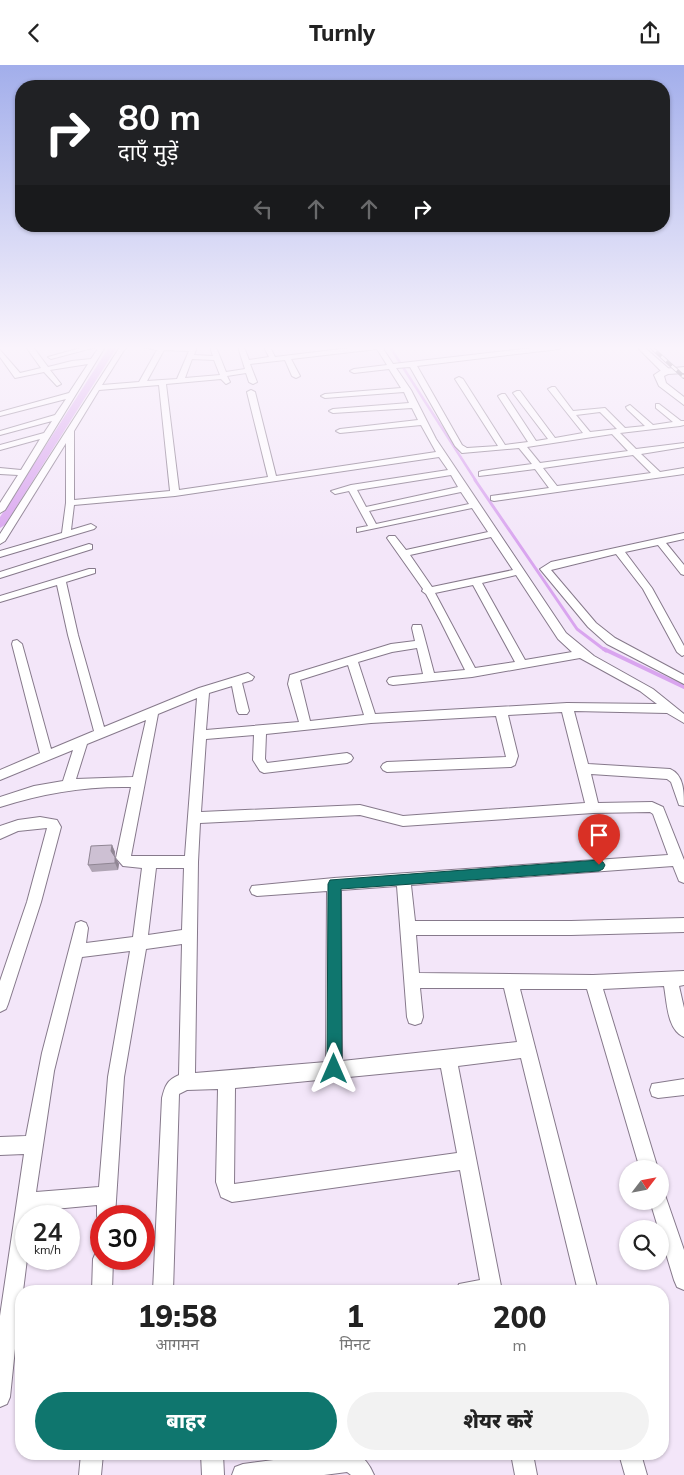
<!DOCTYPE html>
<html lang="hi">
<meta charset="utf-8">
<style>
:root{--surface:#fff;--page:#f2f2f2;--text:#222;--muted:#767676;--accent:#0f766e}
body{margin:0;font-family:Mulish,"Noto Sans Devanagari",sans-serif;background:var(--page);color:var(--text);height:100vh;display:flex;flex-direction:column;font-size:19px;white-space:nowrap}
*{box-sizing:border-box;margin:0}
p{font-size:16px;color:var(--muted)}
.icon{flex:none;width:28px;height:28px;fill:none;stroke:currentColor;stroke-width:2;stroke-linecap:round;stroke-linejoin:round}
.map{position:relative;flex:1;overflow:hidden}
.drawer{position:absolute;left:15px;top:1220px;width:654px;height:175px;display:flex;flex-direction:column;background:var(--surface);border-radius:20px;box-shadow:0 1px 4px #0004}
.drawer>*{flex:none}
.guide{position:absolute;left:15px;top:15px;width:655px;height:152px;border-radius:20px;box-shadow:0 1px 4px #0004;background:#202124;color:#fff;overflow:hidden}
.needle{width:32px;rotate:58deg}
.tools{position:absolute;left:619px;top:1095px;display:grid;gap:10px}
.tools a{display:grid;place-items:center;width:50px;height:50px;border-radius:50%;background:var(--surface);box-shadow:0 1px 4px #0004;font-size:25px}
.speed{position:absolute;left:15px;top:1140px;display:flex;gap:10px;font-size:25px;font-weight:700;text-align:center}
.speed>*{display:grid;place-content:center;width:65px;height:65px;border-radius:50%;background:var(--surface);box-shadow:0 1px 4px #0004;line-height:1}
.speed small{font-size:12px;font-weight:400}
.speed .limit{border:8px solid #d22;background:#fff;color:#111}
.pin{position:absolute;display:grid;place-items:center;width:42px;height:42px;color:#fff;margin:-51px -21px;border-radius:50% 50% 50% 0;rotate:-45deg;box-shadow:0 0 5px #0007}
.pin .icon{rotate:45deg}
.me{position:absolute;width:55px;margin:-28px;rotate:0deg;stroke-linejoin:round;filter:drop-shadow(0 0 4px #0008)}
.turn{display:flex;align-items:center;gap:18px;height:105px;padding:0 20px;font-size:22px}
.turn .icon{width:65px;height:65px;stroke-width:2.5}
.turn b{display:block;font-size:35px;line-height:42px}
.lanes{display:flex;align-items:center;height:48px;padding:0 20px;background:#0003;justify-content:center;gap:25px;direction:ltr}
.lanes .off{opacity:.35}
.eta{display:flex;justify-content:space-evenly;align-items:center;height:85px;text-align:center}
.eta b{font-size:30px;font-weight:800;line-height:35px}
.button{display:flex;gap:10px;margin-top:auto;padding:10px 20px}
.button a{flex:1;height:58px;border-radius:30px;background:var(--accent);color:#fff;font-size:20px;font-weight:800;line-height:58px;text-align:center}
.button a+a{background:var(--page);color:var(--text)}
header{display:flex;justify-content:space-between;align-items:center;height:65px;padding:0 20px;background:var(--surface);font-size:22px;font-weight:800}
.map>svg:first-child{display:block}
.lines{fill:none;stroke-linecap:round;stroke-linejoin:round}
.stream-far2{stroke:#d9a5ef;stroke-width:2.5}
.stream-far1{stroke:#d9a5ef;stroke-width:3}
.stream{stroke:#d9a5ef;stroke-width:4}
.canal{fill:#d9a5ef;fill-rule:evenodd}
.minor-casing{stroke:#86798b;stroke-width:2}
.tertiary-casing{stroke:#86798b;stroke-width:2}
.minor{fill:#fff;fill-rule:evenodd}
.tertiary{fill:#fff;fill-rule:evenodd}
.rail-casing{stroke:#675f6a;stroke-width:4}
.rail{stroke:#fff;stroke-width:2.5;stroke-dasharray:7;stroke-linecap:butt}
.wall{fill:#b0a5b5}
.shaded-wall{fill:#908694}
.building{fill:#cdc0d3;stroke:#908694}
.route{fill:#0f766e;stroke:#0a4d48}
</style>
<header><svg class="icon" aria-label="back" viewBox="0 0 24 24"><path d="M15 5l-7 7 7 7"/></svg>Turnly<svg class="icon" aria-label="share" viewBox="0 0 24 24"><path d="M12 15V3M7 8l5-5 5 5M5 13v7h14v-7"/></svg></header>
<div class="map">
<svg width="684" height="1410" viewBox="0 0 684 1410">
<rect width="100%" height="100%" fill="#f3e6f9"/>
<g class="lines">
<path class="stream-far2" d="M390,282L476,416"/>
<path class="stream-far1" d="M475,415L577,564L606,586"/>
<path class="stream" d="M604,584L684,622"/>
<path class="canal" d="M109,282H117L5,460L0,463V452Z"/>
<g class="minor-casing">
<path id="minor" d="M26,282H33L48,302L72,296L91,294L99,282H105L5,445L0,448V438L18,410L0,409V403L21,405L40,374L0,385V380L44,368L52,356L0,370V366L55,350L66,334L0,351V347L69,328L88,299L50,305L61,319L57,321L44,307L15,313L0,292V285L20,308L41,303Z
M84,282H96L51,294L48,292Z
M120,282H126L102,320L139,317L157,285L143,282H197L194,290L213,291L210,282H216L226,307L245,304L238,282H244L249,295L269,292L264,282H270L275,292L358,282H382L393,299L541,282H562L559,284L417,301L462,380L467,383L498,381L455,314L459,312L463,314L505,380L528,377L498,331L502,329H505L536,376L548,374L513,328L517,326H520L555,373L583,368L548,324L552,322H555L573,346L605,343L625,363L645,361L627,344L626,342L630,340L653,360L673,357L656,343V339H659L681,356H684V360L680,361L620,368L636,384L684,378V382L641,389L660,407L684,403V409L494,436L491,435V431L549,423L535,404L479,411V407L482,406L532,399L519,383L462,388L455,381L410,302L396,303L411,325L436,374L566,568L594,591L653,624L684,649V658L667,648L574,646L588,699L670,704C684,710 684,727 684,741L679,740L671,717L667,714L591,709L598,738L652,737L663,742L684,795V818L679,816L673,801L411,820L415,856H571L684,853V867L571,870H416L419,908L593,910L684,906V920L679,921L684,943V972C667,965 667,937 664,921L603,924L658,1104H640L587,924H520L598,1226H578L521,993L458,1001L502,1226H456L459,1219L480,1215L460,1105L232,1137L221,1132L216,1117L218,1024L187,1025L179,1029L173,1226H153L162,1033C165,1021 167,1015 179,1010L182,879L146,884L124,1012L115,1151H101V1158H99L97,1151V1140L33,1146L32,1151H26L27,1194L23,1226H21L10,1332L7,1339L0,1342V1251L24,1089L0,1090V1072L26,1071L42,988L76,858L81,856L86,858L88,863L86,878L133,872L142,803L123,801L116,793L131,722C86,721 43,728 0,742V732L34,721L63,716L73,685L0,715V705L40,688L12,579L13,576L17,575L22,579L51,684L94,666L68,570L57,520L0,537V531L89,504H95V508L66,517L78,570L104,662L199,623L248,608L254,612L252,615L242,618L249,646L247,649H239L237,646L232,621L209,628L206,665L299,657L288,619L290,610L391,579L415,576L412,563L413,560H421L422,563L434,608L465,605L440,555L426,529L422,526L423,524L387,473L389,471H395L406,485L488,467L472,443L357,467V463L368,461L349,426L335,429L331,426L351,420L448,405L439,392L175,431L74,440L71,465L91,459L96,462L94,464L0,492V486L62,468L66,438V378L5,476L0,479V469ZM377,284L387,300L354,304L350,306L354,308L389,304L401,323L325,329L321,331L325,333L404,327L409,338L333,344L329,346L333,348L412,343L418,355L340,364L336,366L340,368L421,360L436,387L276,411L255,327L251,325L247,327L268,412L179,425L166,319L221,314L226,319L230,317L227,311L246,308L249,317L253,319L257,317L250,299L285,295L292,311L296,313L300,311L291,294ZM164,285L189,286L177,314L147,316ZM192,294L214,295L220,310L185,313ZM159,320L170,426L74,435V366L99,325ZM600,347L617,364L590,367L576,350ZM612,369L628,386L540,398L527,382ZM633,390L651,408L557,421L543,403ZM451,410L458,422L366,442L357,425ZM461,427L469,439L376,459L369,446ZM491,472L513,505L432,522L410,490ZM516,510L558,574L572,587L525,595L482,518ZM473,520L515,597L475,603L435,528ZM417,583L423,609L393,612L389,613L387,616L389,619L393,620L472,612L580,593L640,626L657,639L567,638L375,649L358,597L392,587ZM348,600L364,650L310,656L300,615ZM197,633L185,791H131L158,649ZM562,647L585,738L403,751L360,740L201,747L206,674L254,670L253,695L260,706L264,708L347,698L351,696L353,693L351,690L347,688L267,698L265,694L266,669L371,658L496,651L506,692L387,697L383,699L381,702L383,705L387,707L511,702L515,700L518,691L508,650ZM146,655L133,712L76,714L87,679ZM650,747L653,749L668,790L334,813L252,821L250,825L252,829L257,831L327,826L326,997L195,1008L198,797L200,758L360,750L403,761L593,748ZM156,803H184L182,865L148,870ZM397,821L407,952L409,958L415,960L421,958L423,952L420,923H504L517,977L342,996L341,825ZM130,886L108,1012L99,1122L36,1127L54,1006L82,892ZM441,1003L457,1088L234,1119L235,1023Z
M637,282H644L669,304V308H663Z
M684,468V474L666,478L684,500V510L681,509L658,480L625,487L652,523L684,581V590L682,591L677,587L643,524L616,489L551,505L596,558L615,573L684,610V619L607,579L588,562L540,504L551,497Z
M89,479L92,480V484L0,513V507Z
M40,752L57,755L61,762L41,837L8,939L6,944L0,947V916L27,837L47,763L18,766L0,774V761L18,755Z
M684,1014V1030L658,1033L652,1031L650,1025L652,1019Z
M660,1127L665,1130L684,1185V1225L677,1222L674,1215L650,1136H660Z
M101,1185V1194H113L112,1226H92L93,1194L96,1187Z
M81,1389H103L101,1410H79Z
M201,1389H223L224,1410H202Z
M320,1389C347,1389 362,1381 374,1410H351L347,1407L324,1410H232L235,1402L243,1399Z
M511,1389H533L537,1410H515Z
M619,1389H641L647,1410H625Z"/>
</g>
<g class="tertiary-casing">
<path id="tertiary" d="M684,302V308L668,309L664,311L666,318L684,332V340L659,321L654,310L663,304Z"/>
</g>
<use href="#minor" class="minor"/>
<use href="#tertiary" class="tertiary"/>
<g class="rail-casing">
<path id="rail" d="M651,282L684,312"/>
</g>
<use href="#rail" class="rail"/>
</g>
<path class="wall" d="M112,780L115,787V791L119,799L118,805L92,807L88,800Z"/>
<path class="shaded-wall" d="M112,780L115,787L114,793L111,786Z
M115,792L119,799L118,805L115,798Z"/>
<path class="building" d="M112,780L111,786L115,792V798L88,800L91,781Z"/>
<linearGradient id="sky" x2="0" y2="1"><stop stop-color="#a2aeeb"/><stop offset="0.59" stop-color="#faf4fc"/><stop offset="1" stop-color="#faf4fc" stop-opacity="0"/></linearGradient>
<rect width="684" height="479" fill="url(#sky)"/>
<path class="route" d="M599,795L603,797L605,800L603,804L599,806L341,824L342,1004L340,1010L334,1012L329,1010L327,1004L328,819L330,815Z"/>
</svg>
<div class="tools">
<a><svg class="needle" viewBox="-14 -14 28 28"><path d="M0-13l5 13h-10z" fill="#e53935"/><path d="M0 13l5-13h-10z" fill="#767676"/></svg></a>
<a><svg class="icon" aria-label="search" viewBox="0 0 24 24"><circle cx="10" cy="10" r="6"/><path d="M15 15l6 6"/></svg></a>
</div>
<div class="speed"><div>24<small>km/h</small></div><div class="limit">30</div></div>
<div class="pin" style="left:599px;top:800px;background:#d93025"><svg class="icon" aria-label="arrive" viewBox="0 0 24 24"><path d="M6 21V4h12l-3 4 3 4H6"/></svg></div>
<svg class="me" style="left:334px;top:1004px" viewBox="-20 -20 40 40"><path d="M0-17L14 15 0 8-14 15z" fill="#0f766e" stroke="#fff" stroke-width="4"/></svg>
<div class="guide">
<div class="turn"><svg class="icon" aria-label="right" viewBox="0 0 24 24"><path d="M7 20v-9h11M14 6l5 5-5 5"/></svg><div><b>80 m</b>दाएँ मुड़ें</div></div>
<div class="lanes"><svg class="icon off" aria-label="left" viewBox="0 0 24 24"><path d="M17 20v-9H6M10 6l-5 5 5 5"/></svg><svg class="icon off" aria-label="ahead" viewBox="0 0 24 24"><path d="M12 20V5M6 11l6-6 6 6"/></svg><svg class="icon off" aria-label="ahead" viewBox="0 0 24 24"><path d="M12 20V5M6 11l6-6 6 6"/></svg><svg class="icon" aria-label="right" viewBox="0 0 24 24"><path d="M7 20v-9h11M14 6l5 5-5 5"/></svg></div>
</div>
<section class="drawer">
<div class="eta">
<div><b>19:58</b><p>आगमन</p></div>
<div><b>1</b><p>मिनट</p></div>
<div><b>200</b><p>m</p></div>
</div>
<div class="button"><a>बाहर</a><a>शेयर करें</a></div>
</section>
</div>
